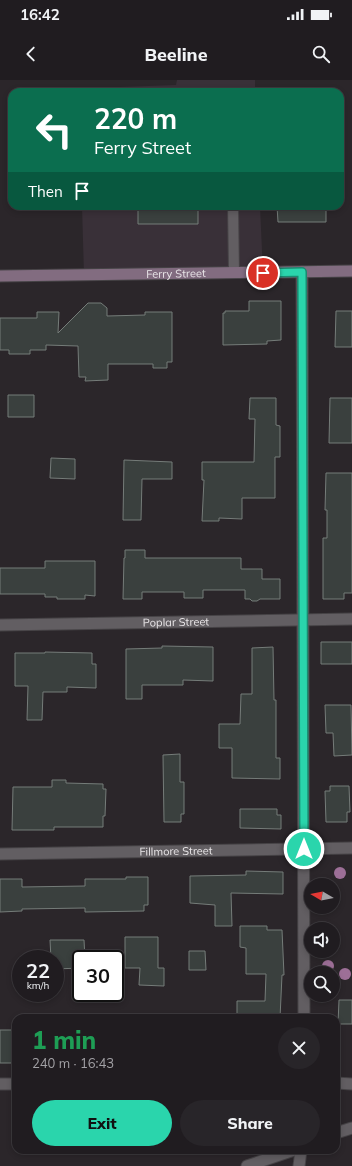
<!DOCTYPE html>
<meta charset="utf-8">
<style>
:root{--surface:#201c20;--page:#282529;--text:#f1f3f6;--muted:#a2a1a5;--line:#3d3a3e;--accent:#2ad5ac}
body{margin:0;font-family:Mulish,sans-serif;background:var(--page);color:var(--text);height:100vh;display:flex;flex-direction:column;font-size:15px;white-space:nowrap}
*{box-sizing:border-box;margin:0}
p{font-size:13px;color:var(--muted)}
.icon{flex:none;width:22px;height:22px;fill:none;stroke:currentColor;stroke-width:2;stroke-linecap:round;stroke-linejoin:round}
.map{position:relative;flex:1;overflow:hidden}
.panel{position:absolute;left:12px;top:934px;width:328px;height:140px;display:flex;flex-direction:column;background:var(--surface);border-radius:12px;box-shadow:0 2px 6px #0003,0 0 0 1px var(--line)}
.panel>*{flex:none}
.top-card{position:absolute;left:8px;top:8px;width:336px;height:122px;border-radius:12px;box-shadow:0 2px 6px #0003,0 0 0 1px var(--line);background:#0b6e4f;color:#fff;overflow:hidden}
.needle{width:26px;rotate:280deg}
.fabs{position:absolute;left:304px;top:798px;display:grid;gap:8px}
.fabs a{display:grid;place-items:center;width:36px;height:36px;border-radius:50%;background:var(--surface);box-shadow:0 2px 6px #0003,0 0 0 1px var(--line);font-size:20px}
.speed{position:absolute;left:12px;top:870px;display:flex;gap:8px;font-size:20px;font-weight:700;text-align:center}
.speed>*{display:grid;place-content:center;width:52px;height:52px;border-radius:50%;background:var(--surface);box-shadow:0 2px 6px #0003,0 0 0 1px var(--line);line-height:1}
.speed small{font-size:10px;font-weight:400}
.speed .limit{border:2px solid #111;border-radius:6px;background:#fff;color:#111}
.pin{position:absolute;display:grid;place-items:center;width:34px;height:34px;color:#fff;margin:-17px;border:2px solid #fff;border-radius:50%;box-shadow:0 1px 4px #0007}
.me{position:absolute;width:44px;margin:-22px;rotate:0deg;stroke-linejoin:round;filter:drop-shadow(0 0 3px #0008)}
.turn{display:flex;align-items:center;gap:14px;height:84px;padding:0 20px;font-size:18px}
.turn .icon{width:52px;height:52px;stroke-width:2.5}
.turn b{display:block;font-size:28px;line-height:34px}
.then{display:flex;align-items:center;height:38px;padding:0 20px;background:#0003;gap:8px;font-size:15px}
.round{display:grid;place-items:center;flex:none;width:42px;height:42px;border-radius:21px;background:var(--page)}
.headline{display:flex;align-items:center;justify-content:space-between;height:68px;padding:0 20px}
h1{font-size:24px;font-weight:800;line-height:30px;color:#1e9e55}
.action{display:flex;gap:8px;margin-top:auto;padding:8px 20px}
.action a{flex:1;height:46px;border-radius:24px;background:var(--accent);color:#111;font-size:16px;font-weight:800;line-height:46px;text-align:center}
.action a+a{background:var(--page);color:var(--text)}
.status{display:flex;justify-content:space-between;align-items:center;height:28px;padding:0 20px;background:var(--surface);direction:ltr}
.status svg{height:11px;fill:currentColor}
header{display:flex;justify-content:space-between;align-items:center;height:52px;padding:0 20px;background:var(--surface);font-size:18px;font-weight:800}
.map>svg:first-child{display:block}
.built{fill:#393038}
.building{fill:#3a403e;stroke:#757c79}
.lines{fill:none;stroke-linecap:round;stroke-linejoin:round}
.service-casing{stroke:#464346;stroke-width:12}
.minor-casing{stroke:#464346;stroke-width:13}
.secondary-casing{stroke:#464346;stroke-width:13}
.service{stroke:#625e62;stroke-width:10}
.minor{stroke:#625e62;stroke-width:11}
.secondary{stroke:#826c80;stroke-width:11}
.tree{fill:#9d6f97}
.route-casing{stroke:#1b8a70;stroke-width:10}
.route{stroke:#2ad5ac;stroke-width:7}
.labels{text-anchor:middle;stroke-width:4;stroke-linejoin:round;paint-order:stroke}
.street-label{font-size:11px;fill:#e9e6e8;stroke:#2b262a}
</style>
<div class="status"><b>16:42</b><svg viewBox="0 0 49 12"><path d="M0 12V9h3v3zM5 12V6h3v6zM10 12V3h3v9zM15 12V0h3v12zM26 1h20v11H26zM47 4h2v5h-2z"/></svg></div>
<header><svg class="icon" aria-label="back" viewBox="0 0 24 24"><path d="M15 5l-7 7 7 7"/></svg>Beeline<svg class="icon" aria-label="search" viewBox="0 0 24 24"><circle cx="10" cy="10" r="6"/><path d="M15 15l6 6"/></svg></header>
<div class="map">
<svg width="352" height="1086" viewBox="0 0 352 1086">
<rect width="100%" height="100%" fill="#2b262a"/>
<path class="built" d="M177,0H255V12H92V8L176,5Z
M82,126H260L263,193L84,195Z"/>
<path class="building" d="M138,126H198V144H138Z
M277,126H326V142H278Z
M249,221H281V260L267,261V264L223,265V233H225V231H249Z
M88,223H101L107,228V236L145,235V232H172V282H167V288H153V284H108V300L85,301L86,297H79L78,266L46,265V270H30V274H9V270H0V238H37V232H59L58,253Z
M336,231H352V267H335Z
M8,315H34V337H8Z
M250,318H276V345L280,346V377H275V418H242V439L219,438V441H202L204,400H202V382H254L255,339H249Z
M330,318H352V363H329Z
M51,378L75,379V399L50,398Z
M124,380L172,382V399H142L141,440H123Z
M326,393H352V513H344V519H323V458H327V430H325Z
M125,470H145V478H241V489H262V499H280V519H260L257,521H252L250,519H245V510H203V518H184V512H142V519H123L124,478H125Z
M45,481H95V516L85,515V519H57V517H45V514H0V488H45Z
M321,562H352V584H321Z
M162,566L213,567V601L183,600V605H142V619H126V569L162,568Z
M273,567L274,620H276V678H280V699L232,698V668H219V644H240L241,614H252V568Z
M45,572L92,573V584H96V608L67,607V612H43L42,640H27L28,606H15V573H45Z
M325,625H351L352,675L334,676L333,653H326Z
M180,674V702H184V734H181V742H164L163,675Z
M52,700H66V703L103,704V709H106L105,736H103V747H54V750H12L13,707H52Z
M330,706H349L350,732H347V742H326L325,711H330Z
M240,729H277V735H281V749L240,748Z
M246,791L283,792V814L231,813L232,846H215V825L190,823V796L246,795Z
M126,797H148V825H144V831L85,832V828L22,829V831L0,832V799H22V807L85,806V799H126Z
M240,846H267V850H282L284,895H282L280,938H237V921H265L266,894H246V868L240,867Z
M125,857H158V888H164V906L139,905L140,888H125Z
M50,860H84L85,879H81V888L55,889V879H51Z
M189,871H205L206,890H189Z
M339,920H352V944H338Z
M0,950H16V983H0Z"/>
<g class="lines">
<g class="service-casing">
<path id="service" d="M233,126L234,193"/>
</g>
<g class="minor-casing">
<g id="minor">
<path d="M302,192L304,938"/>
<path id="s1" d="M0,545L352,539"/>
<path id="s2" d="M0,774L352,768"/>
<path d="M336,1003L352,1004"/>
<path d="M0,1004H16"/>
<path d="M336,1053L352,1048"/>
<path d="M247,1086L294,1070"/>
<path d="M299,1086L301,1070"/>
</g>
</g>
<g class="secondary-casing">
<g id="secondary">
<path id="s3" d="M0,196L352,191"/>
</g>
</g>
<use href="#service" class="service"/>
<use href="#minor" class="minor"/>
<use href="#secondary" class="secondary"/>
</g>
<g class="tree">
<circle cx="340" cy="793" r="6"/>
<circle cx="328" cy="886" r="6"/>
<circle cx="345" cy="894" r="6"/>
</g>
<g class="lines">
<g class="route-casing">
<path id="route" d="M263,193L302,192L304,769"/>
</g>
<use href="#route" class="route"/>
</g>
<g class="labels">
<g class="street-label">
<text dy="4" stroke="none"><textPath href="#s3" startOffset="176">Ferry Street</textPath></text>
<text dy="4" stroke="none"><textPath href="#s1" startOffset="176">Poplar Street</textPath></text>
<text dy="4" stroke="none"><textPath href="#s2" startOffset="176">Fillmore Street</textPath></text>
</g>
</g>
</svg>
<div class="fabs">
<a><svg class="needle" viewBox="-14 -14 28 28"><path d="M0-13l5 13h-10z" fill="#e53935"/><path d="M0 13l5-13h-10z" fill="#a2a1a5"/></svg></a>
<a><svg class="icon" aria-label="sound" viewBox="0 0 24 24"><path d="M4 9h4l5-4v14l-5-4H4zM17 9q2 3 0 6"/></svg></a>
<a><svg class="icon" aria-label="search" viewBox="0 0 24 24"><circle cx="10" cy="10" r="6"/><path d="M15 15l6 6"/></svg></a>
</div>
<div class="speed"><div>22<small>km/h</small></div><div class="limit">30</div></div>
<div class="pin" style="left:263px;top:193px;background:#d93025"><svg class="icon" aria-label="arrive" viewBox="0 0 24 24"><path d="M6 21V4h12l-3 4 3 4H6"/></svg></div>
<svg class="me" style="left:304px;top:769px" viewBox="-20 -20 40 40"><circle r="17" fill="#2ad5ac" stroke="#fff" stroke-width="3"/><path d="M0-11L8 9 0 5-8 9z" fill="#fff"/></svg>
<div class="top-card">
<div class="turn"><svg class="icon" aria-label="left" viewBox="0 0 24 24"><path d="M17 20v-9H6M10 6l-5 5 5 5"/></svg><div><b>220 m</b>Ferry Street</div></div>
<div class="then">Then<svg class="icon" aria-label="arrive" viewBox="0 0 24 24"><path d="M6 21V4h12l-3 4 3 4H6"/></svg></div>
</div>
<section class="panel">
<div class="headline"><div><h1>1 min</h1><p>240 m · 16:43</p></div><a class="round"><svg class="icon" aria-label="close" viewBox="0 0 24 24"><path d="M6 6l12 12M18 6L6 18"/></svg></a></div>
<div class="action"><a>Exit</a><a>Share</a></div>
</section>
</div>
